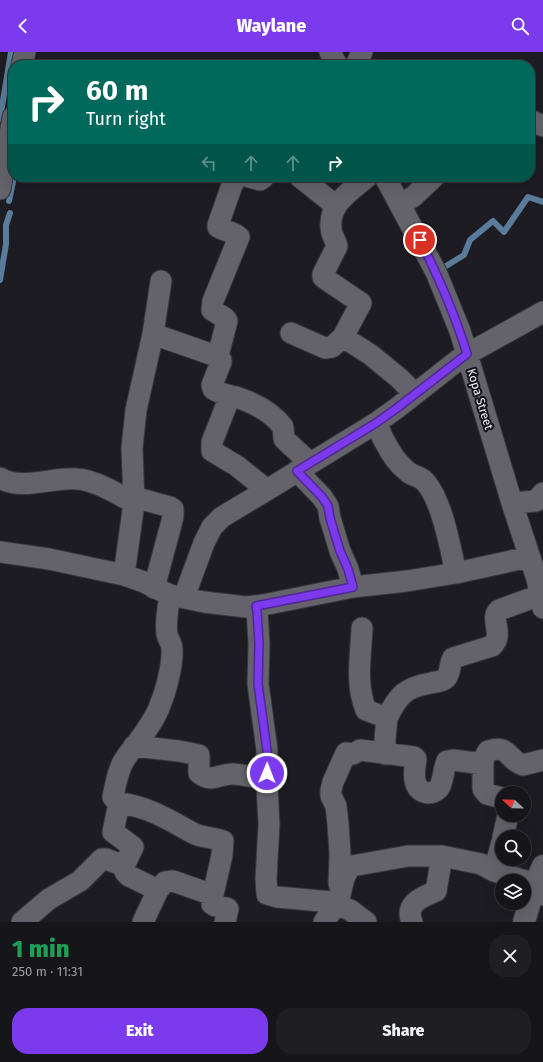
<!DOCTYPE html>
<meta charset="utf-8">
<style>
:root{--surface:#16151a;--page:#1f1e23;--text:#f1f3f6;--muted:#9e9fa2;--line:#353439;--accent:#7c3aed}
body{margin:0;font-family:"Fira Sans",sans-serif;background:var(--page);color:var(--text);height:100vh;display:flex;flex-direction:column;font-size:15px;white-space:nowrap}
*{box-sizing:border-box;margin:0}
p{font-size:13px;color:var(--muted)}
.icon{flex:none;width:22px;height:22px;fill:none;stroke:currentColor;stroke-width:2;stroke-linecap:round;stroke-linejoin:round}
.map{position:relative;height:870px;overflow:hidden}
.side{display:flex;flex-direction:column;background:var(--surface);flex:1}
.side>*{flex:none}
.hud{position:absolute;left:8px;top:8px;width:527px;height:122px;border-radius:16px;box-shadow:0 4px 16px #0002,0 0 0 1px var(--line);background:#00695c;color:#fff;overflow:hidden}
.needle{width:26px;rotate:292deg}
.buttons{position:absolute;left:495px;top:734px;display:grid;gap:8px}
.buttons a{display:grid;place-items:center;width:36px;height:36px;border-radius:50%;background:var(--surface);box-shadow:0 4px 16px #0002,0 0 0 1px var(--line);font-size:20px}
.pin{position:absolute;display:grid;place-items:center;width:34px;height:34px;color:#fff;margin:-17px;border:2px solid #fff;border-radius:50%;box-shadow:0 1px 4px #0007}
.me{position:absolute;width:44px;margin:-22px;rotate:1deg;stroke-linejoin:round;filter:drop-shadow(0 0 3px #0008)}
.turn{display:flex;align-items:center;gap:14px;height:84px;padding:0 12px;font-size:18px}
.turn .icon{width:52px;height:52px;stroke-width:2.5}
.turn b{display:block;font-size:28px;line-height:34px}
.lanes{display:flex;align-items:center;height:38px;padding:0 12px;background:#0003;justify-content:center;gap:20px;direction:ltr}
.lanes .off{opacity:.35}
.round{display:grid;place-items:center;flex:none;width:42px;height:42px;border-radius:16px;background:var(--page)}
.headline{display:flex;align-items:center;justify-content:space-between;height:68px;padding:0 12px}
h1{font-size:24px;font-weight:800;line-height:30px;color:#1e9e55}
.button{display:flex;gap:8px;margin-top:auto;padding:8px 12px}
.button a{flex:1;height:46px;border-radius:16px;background:var(--accent);color:#fff;font-size:16px;font-weight:800;line-height:46px;text-align:center}
.button a+a{background:var(--page);color:var(--text)}
header{display:flex;justify-content:space-between;align-items:center;height:52px;padding:0 12px;background:var(--accent);color:#fff;font-size:18px;font-weight:800}
.map>svg:first-child{display:block}
.lines{fill:none;stroke-linecap:round;stroke-linejoin:round}
.stream{stroke:#5a7c9a;stroke-width:6}
.street-casing{stroke:#37363b;stroke-width:23}
.secondary-casing{stroke:#37363b;stroke-width:24}
.street{stroke:#64626a;stroke-width:21}
.secondary{stroke:#64626a;stroke-width:22}
.route-casing{stroke:#51269a;stroke-width:10}
.route{stroke:#7c3aed;stroke-width:7}
.labels{text-anchor:middle;stroke-width:4;stroke-linejoin:round;paint-order:stroke}
.street-label{font-size:12px;fill:#f2f1f6;stroke:#141319}
</style>
<header><svg class="icon" aria-label="back" viewBox="0 0 24 24"><path d="M15 5l-7 7 7 7"/></svg>Waylane<svg class="icon" aria-label="search" viewBox="0 0 24 24"><circle cx="10" cy="10" r="6"/><path d="M15 15l6 6"/></svg></header>
<div class="map">
<svg width="543" height="870" viewBox="0 0 543 870">
<rect width="100%" height="100%" fill="#1d1c22"/>
<g class="lines">
<path class="stream" d="M0,67L11,0
M9,149L14,125
M438,219L464,203L470,188L493,169L504,180L528,145L543,150
M0,228L6,192V173L10,161"/>
<g class="street-casing">
<path id="street" d="M330,0L337,13
M22,13L25,0
M356,13L362,0
M530,68L543,74
M237,125L232,133L218,173V175C224,179 233,179 239,185L213,249L212,258L225,266L227,269L219,300V305L221,308V310L212,333L213,337C220,342 228,343 236,345C254,351 272,360 283,375L284,387L310,411
M249,125L260,128L264,125
M300,125L330,149L334,156
M385,125L436,220L460,279L512,451L537,527L543,556
M0,137L13,65
M400,153L414,144L434,125
M161,229L153,282L219,305
M291,281L325,296L332,295L343,285L371,303L399,326L415,342
M343,285L361,251L327,228L323,225V222L337,194C336,188 331,183 331,176C329,151 350,140 367,125
M230,344L212,390V399L237,414L267,438
M376,371C380,377 381,384 385,390C390,400 398,412 407,419C414,426 420,422 427,432C443,453 450,495 456,521
M297,419L322,445L328,454L330,466L340,499L348,517L353,535
M0,426C21,439 53,425 77,427C95,428 118,442 134,451
M134,445L170,455L173,457V465L154,536
M512,451L536,449L543,441
M0,500L49,507L124,523L144,530L170,543L204,550L246,555L263,553L353,535L407,529L456,521L529,505
M124,523L134,451L132,396L136,358L153,282
M184,545L204,491L212,475L222,465L267,438L376,371L397,356L462,305L543,260
M256,554L257,558L259,592L258,632L267,698L266,715L269,772L266,827L267,842L277,845L332,850L350,858L366,870
M362,576C361,603 355,632 366,658L387,666L385,687V702
M387,666C398,643 406,635 431,631C436,630 442,630 446,626C451,621 449,612 453,606L492,594C505,582 489,567 499,558L540,543L543,545
M134,694L179,699L199,703V721C212,732 220,721 233,722C244,723 256,725 267,727
M502,746L487,742L483,737V708L488,699C510,692 507,708 523,713L543,708
M119,751C147,754 169,768 193,781C201,786 214,785 223,789L222,803L212,847V852L215,854L227,856L228,857L225,870
M503,785L508,763
M124,814L125,820L129,824L158,838
M494,819L502,790
M341,837L339,831L340,801L338,772L336,754L331,744V738L333,730L346,701L353,702L360,698L414,705L416,707C414,719 411,739 428,741C432,741 436,739 439,736C444,728 443,717 447,709L453,708L483,712
M22,870L49,847L80,829L102,807H106L124,814L133,795L132,794L113,780L119,751L117,750L113,745C115,734 117,723 122,712C126,704 132,697 138,690C144,682 157,663 160,653C166,639 173,612 172,597C172,591 168,588 167,582C165,570 168,556 170,543
M143,870L158,838L165,830L173,829L213,843
M324,870C329,862 336,854 339,846C343,835 342,822 352,814L408,804H442L481,812L494,819L535,832L543,843
M412,870C404,851 423,845 436,839L442,804"/>
</g>
<g class="secondary-casing">
<path id="secondary" d="M524,870L535,832L543,814"/>
</g>
<use href="#street" class="street"/>
<use href="#secondary" class="secondary"/>
</g>
<g class="lines">
<g class="route-casing">
<path id="route" d="M267,721V698L258,632L259,592L257,558L256,554L353,535L348,517L340,499L330,466L328,454L322,445L297,419L376,371L397,356L467,302C455,262 438,224 420,188"/>
</g>
<use href="#route" class="route"/>
</g>
<g class="labels">
<g class="street-label">
<text transform="translate(480 347) rotate(73)" y="4">Kopa Street</text>
</g>
</g>
</svg>
<div class="buttons">
<a><svg class="needle" viewBox="-14 -14 28 28"><path d="M0-13l5 13h-10z" fill="#e53935"/><path d="M0 13l5-13h-10z" fill="#9e9fa2"/></svg></a>
<a><svg class="icon" aria-label="search" viewBox="0 0 24 24"><circle cx="10" cy="10" r="6"/><path d="M15 15l6 6"/></svg></a>
<a><svg class="icon" aria-label="layers" viewBox="0 0 24 24"><path d="M12 4l9 5-9 5-9-5zM3 14l9 5 9-5"/></svg></a>
</div>
<div class="pin" style="left:420px;top:188px;background:#d93025"><svg class="icon" aria-label="arrive" viewBox="0 0 24 24"><path d="M6 21V4h12l-3 4 3 4H6"/></svg></div>
<svg class="me" style="left:267px;top:721px" viewBox="-20 -20 40 40"><circle r="17" fill="#7c3aed" stroke="#fff" stroke-width="3"/><path d="M0-11L8 9 0 5-8 9z" fill="#fff"/></svg>
<div class="hud">
<div class="turn"><svg class="icon" aria-label="right" viewBox="0 0 24 24"><path d="M7 20v-9h11M14 6l5 5-5 5"/></svg><div><b>60 m</b>Turn right</div></div>
<div class="lanes"><svg class="icon off" aria-label="left" viewBox="0 0 24 24"><path d="M17 20v-9H6M10 6l-5 5 5 5"/></svg><svg class="icon off" aria-label="ahead" viewBox="0 0 24 24"><path d="M12 20V5M6 11l6-6 6 6"/></svg><svg class="icon off" aria-label="ahead" viewBox="0 0 24 24"><path d="M12 20V5M6 11l6-6 6 6"/></svg><svg class="icon" aria-label="right" viewBox="0 0 24 24"><path d="M7 20v-9h11M14 6l5 5-5 5"/></svg></div>
</div>
</div>
<section class="side">
<div class="headline"><div><h1>1 min</h1><p>250 m · 11:31</p></div><a class="round"><svg class="icon" aria-label="close" viewBox="0 0 24 24"><path d="M6 6l12 12M18 6L6 18"/></svg></a></div>
<div class="button"><a>Exit</a><a>Share</a></div>
</section>
